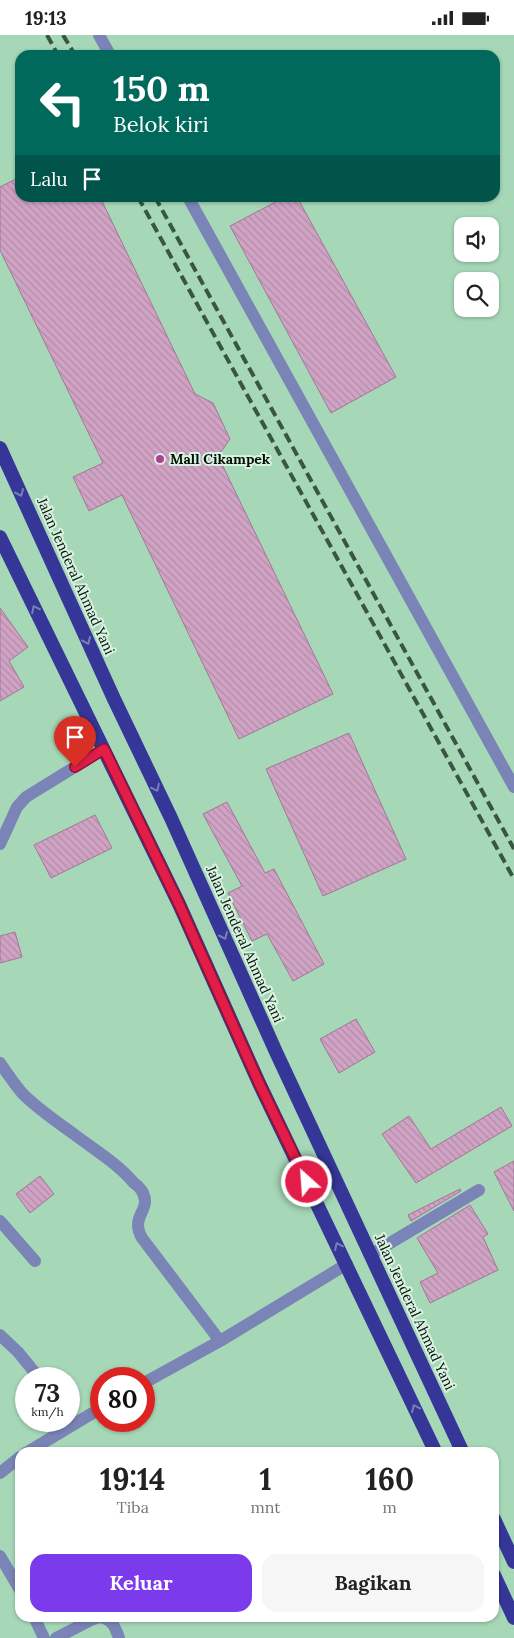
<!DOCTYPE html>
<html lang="id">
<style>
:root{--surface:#fff;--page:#f6f6f6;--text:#222;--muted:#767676;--accent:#7c3aed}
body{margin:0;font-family:Lora,serif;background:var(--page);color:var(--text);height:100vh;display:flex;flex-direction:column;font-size:19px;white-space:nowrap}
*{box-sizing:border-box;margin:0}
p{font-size:16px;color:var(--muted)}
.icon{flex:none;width:28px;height:28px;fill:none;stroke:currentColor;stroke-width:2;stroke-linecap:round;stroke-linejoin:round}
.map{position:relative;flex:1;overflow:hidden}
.sheet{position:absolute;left:15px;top:1412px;width:484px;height:175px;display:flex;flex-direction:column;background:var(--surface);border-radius:15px;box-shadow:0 1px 4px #0004}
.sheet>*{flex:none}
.hud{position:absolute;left:15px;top:15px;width:485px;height:152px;border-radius:15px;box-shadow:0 1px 4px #0004;background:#00695c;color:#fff;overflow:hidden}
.buttons{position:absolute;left:454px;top:182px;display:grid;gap:10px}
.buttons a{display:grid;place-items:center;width:45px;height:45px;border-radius:10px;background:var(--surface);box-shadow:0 1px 4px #0004;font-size:25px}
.speed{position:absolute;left:15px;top:1332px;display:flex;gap:10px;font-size:25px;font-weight:700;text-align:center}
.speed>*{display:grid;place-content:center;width:65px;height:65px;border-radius:50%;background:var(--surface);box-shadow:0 1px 4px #0004;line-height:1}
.speed small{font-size:12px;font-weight:400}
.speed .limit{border:8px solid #d22;background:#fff;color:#111}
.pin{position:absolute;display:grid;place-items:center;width:42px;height:42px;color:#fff;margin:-51px -21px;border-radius:50% 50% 50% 0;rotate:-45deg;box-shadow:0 0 5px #0007}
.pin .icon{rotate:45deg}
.me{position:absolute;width:55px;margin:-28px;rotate:334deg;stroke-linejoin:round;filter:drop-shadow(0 0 4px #0008)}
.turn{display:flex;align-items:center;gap:18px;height:105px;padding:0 15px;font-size:22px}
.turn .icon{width:65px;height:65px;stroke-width:2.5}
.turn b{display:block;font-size:35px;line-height:42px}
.then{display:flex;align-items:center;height:48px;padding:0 15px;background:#0003;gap:10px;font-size:19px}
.eta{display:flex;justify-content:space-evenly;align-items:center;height:85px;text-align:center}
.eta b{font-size:30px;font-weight:700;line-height:35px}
.action{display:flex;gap:10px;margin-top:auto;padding:10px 15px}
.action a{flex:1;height:58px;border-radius:15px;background:var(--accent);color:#fff;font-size:20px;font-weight:700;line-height:58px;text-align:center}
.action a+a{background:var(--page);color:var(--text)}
.status{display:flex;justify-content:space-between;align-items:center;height:35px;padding:0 25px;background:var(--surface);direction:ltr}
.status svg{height:14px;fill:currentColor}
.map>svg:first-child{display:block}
.building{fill:url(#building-back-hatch);stroke:#a17696}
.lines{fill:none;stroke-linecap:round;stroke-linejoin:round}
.minor{stroke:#7b84b6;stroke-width:12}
.trunk{stroke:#363699;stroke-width:14}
.rail{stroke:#395543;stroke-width:4;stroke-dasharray:10 5;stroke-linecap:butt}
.oneway{stroke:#7781b6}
.route-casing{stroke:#92132f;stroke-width:12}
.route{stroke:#e11d48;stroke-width:9}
.poi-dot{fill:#b03f9a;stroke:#d9f2e1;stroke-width:2}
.labels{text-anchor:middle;stroke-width:4;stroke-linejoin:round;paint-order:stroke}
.poi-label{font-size:14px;font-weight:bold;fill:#001006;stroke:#d9f2e1;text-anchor:start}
.street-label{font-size:14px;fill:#001006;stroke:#d9f2e1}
</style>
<div class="status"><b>19:13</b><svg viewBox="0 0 49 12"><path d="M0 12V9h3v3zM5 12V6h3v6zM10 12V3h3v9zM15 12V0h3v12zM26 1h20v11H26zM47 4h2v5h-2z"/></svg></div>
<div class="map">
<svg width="514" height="1603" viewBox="0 0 514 1603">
<defs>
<pattern id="building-back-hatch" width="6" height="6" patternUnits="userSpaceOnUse" patternTransform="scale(1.25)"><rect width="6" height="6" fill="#d0a3c4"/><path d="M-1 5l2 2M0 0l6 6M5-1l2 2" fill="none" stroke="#b18ba7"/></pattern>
</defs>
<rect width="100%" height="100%" fill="#a6d8b8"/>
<path class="building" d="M20,142V162H100L195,359L213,368L230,404L218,421L333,659L239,704L122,460L89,476L73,442L103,428L0,215V152Z
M285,162H297L396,342L331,378L230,191Z
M0,573L28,612L9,626L24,652L0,666Z
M349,698L406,824L323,861L266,734Z
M227,767L265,838L274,834L324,929L293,946L267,899L252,906L228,858L242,851L203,779Z
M95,780L112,813L51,843L34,810Z
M15,897L22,922L0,928V901Z
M356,984L375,1017L339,1038L320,1004Z
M501,1072L512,1091L416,1148L382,1099L409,1081L431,1114Z
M514,1126V1176L494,1137Z
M40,1141L54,1159L30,1178L16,1159Z
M460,1154L461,1156L411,1186L408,1180Z
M470,1170L488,1199L483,1202L498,1235L430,1268L420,1247L438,1238L417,1203Z"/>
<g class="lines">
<path class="minor" d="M99,0L110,20
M188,162L514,752
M0,809L17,772L26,762L104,714
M0,1028C7,1038 15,1050 23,1059C38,1074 57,1087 75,1100C95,1115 117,1128 134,1148C137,1150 140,1153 142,1156C153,1176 129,1180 142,1203L220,1306
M0,1186L35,1226
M370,1220L479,1155
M0,1300L18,1317L40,1344
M144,1348L220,1306L347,1229
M26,1418L101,1373
M0,1438L20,1422
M0,1521L20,1555
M34,1582L44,1603
M100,1582C113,1585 115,1592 119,1603
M56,1603L91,1585L99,1582"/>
<path class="trunk" d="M0,413L114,664L171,783L276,1017L463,1418
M0,502L179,869L259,1048L436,1418
M494,1484L514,1527
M494,1540L514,1583"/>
<path class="rail" d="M47,0L58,20
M63,0L75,20
M138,162L514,844
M155,162L514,814"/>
</g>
<defs><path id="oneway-chevron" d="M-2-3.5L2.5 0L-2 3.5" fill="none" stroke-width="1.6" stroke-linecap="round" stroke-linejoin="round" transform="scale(1.25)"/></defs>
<g class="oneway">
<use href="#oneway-chevron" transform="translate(20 458) rotate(66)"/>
<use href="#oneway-chevron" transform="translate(35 574) rotate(-116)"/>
<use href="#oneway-chevron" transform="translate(87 606) rotate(66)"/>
<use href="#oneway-chevron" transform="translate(156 753) rotate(64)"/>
<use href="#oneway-chevron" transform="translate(224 901) rotate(66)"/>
<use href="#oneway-chevron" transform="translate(338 1211) rotate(-116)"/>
<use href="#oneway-chevron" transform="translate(415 1373) rotate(-115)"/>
</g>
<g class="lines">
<g class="route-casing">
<path id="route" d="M75,732L104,714L179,869L259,1048L307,1147"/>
</g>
<use href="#route" class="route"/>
</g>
<circle class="poi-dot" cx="160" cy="424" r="5"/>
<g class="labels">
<g class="poi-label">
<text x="170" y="429">Mall Cikampek</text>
</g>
<g class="street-label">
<text transform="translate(76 541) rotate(66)" y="5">Jalan Jenderal Ahmad Yani</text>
<text transform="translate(245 909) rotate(66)" y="5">Jalan Jenderal Ahmad Yani</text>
<text transform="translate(415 1277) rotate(65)" y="5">Jalan Jenderal Ahmad Yani</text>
</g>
</g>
</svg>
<div class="buttons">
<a><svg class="icon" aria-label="sound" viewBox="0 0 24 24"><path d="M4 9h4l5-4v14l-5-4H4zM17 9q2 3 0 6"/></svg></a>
<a><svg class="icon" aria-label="search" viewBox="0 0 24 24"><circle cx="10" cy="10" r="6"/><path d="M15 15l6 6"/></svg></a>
</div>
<div class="speed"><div>73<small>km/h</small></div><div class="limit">80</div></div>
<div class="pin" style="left:75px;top:732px;background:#d93025"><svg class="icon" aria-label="arrive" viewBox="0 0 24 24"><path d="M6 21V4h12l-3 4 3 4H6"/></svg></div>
<svg class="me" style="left:307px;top:1147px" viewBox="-20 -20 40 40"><circle r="17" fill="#e11d48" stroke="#fff" stroke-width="3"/><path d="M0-11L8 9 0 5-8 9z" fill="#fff"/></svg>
<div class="hud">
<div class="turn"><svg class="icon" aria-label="left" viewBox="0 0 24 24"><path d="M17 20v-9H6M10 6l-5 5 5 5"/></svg><div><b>150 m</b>Belok kiri</div></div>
<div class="then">Lalu<svg class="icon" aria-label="arrive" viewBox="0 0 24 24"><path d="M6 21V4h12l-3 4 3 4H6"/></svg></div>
</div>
<section class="sheet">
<div class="eta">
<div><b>19:14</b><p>Tiba</p></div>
<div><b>1</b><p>mnt</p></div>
<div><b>160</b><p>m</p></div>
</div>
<div class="action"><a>Keluar</a><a>Bagikan</a></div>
</section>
</div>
